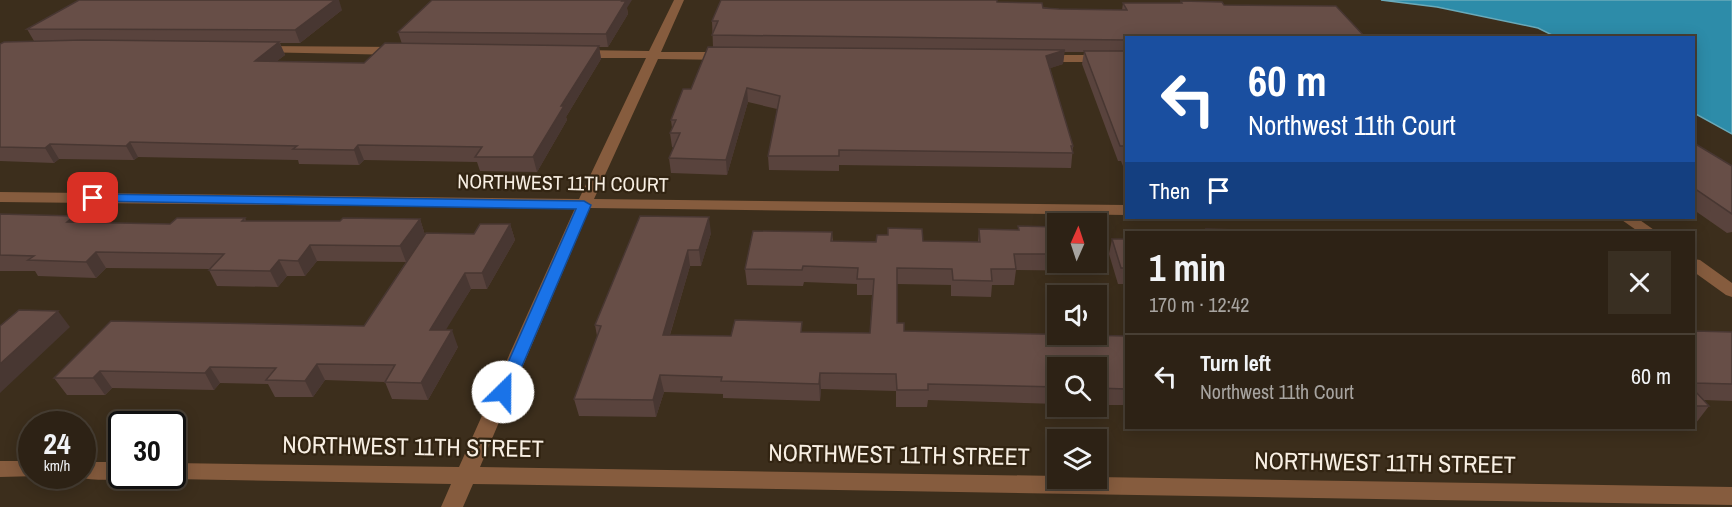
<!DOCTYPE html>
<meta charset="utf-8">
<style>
:root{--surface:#2d2215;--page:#392f22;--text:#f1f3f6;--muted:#a7a4a0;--line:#483f34}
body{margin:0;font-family:"Archivo Narrow",sans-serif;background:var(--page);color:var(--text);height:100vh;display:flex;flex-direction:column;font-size:22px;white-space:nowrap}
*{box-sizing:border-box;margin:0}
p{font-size:20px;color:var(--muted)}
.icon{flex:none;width:33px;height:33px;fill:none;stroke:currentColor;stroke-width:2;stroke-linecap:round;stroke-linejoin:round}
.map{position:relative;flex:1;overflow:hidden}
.sheet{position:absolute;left:1125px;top:231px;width:570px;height:198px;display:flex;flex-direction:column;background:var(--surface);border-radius:0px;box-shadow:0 3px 15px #0003,0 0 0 2px var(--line)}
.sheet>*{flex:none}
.banner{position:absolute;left:1125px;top:36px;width:570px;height:183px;border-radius:0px;box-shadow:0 3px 15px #0003,0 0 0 2px var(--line);background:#1a4fa0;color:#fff;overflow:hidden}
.needle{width:39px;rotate:3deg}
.controls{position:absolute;left:1047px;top:213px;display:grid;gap:12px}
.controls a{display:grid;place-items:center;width:60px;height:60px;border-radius:0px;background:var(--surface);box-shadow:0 3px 15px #0003,0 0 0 2px var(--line);font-size:30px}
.speed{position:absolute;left:18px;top:411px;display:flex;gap:12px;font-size:30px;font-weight:700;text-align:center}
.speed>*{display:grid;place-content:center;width:78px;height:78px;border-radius:50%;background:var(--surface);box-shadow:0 3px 15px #0003,0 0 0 2px var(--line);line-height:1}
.speed small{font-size:15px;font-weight:400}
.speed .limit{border:3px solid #111;border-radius:9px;background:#fff;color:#111}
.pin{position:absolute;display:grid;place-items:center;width:51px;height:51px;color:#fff;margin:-26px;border-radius:12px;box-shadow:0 3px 9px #0006}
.me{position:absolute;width:66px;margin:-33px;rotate:23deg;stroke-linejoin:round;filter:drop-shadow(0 0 4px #0008)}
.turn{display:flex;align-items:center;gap:21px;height:126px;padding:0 24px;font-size:27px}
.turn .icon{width:78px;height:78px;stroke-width:2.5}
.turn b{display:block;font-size:42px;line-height:51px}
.then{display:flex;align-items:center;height:57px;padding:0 24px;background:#0003;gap:12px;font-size:22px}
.round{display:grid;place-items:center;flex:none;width:63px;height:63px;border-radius:0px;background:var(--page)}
.headline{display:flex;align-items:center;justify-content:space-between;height:102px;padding:0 24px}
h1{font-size:36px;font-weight:800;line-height:45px}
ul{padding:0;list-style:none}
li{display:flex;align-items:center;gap:18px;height:84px;padding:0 24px;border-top:2px solid var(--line)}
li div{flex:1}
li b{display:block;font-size:22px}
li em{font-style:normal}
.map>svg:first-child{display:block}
.water{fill:#2d8ca9;stroke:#6aaaba;stroke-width:1.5}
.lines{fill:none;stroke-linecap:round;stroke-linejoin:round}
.minor{fill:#865c3e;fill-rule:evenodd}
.wall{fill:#59433d}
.shaded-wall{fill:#483732}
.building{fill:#674e47;stroke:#483732;stroke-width:1.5}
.route{fill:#1a73e8;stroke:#114b97;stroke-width:1.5}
.labels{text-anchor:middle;stroke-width:4.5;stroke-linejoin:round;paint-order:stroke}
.street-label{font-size:20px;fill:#f8efe3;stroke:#322412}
.near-street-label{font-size:24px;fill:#f8efe3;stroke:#322412}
</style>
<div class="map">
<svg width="1732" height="507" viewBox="0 0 1732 507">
<rect width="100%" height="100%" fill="#3c2e1c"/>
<path class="water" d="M1381,0H1732V134L1694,113V38L1556,37L1538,28L1437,7Z"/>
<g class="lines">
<path class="minor" d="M674,0H684L661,52H727L733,56L727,60L658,59L594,199L1126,205V215L590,208L480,467L1058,476V478L1096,477L1732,487V505L473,484L463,507H441L451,484L172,479L164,476H172V463L459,467L575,208L0,202V192L579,199L646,58H578L572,54L578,50L649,51Z
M260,46L400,47L406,51L400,55L256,52V48Z
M1040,55H1126V62H1036L1034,59Z
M1619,218H1637L1657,232H1639Z
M1694,259L1700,260L1732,283V297L1726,295L1694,272Z
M0,461H32V476H38L0,477Z
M82,462H122V476H130C115,481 89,481 74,476H82Z"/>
</g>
<path class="wall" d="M1181,1L1222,2L1126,38V171H1125L1121,161H1118L1082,64L1084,52H1064L1063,64L1050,68L1073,146L1071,168L839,165V171L769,170L768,156L777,109L748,102L727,175L671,173L669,158L674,148L672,147L670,133L672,128L671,120L691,89L713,47L712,21L997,2L1059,9L1122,10L1123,3H1180Z
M627,8L628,14L608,47H599L601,59L566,117L567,120L537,172L480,171L477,162L364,160L359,165L299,164L298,160L138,157L134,160L59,159L54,163L0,161V44L34,41L27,29L342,10L300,43H280L285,55L277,61L364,63L402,44L398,32Z
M1694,143L1732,166V232L1727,233L1694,210Z
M0,214L78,222L170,224L245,218L246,221H340L420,219L425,235L474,234L510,224L515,240L487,289H471L445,330L458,347L428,400L392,399L385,382L325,380L313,397H275L268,384L220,383L214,390L112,388L105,395H67L54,378L364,326L406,262L317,261L305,276H287L278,287L217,286L209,270L210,269L106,268L96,278L38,276L35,271H0Z
M640,216L711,233L701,266H690L670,335L731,336L803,332L870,333L872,295H857V284L804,282L803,286L747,285L745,269L832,232L833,241L978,242L979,229L1018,230V226L1058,227V262H1096V227L1107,255L1104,271L1016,270L1014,285H992L991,297L951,296V285L897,284V323L904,331L1126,336V405H1096V368H1058V404L928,400L927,407H896V391L821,389L820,401L723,398V394L664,392L656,417L579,416L574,399L597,336L595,325Z
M1112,239H1126V284H1118L1109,254Z
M1694,331L1732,332V401L1703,400L1709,406L1696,423H1694Z"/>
<path class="shaded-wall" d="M335,0H339L342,10L300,43L295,30Z
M623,0H632L627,8L628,14L608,47L606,34Z
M279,42L285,55L260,74L255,61Z
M599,46L601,59L566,117L567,120L537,172L533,157L561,106Z
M1065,50L1063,64L1045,70L1046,56Z
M747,88L748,102L727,175L726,160Z
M130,142L138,157L134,160L126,146Z
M50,144L59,159L54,163L45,148Z
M358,145L364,160L359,165L354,150Z
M74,216L84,231L67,222Z
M709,217L711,233L701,266L699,250Z
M420,219L425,235L406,262L400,246Z
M510,224L515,240L487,289L482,273Z
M310,245L317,261L305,276L298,261Z
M688,250L690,266L665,351L663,335Z
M96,252L106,268L96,278L86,262Z
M279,260L287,276L278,287L270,271Z
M465,273L471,289L436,346L430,330Z
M58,311L70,327L0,393V364Z
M452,330L458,347L428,400L421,383Z
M317,364L325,380L313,397L305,381Z
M210,367L220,383L214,390L205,373Z
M100,371L112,388L105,395L93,378Z
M820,373L821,389L820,401L819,384Z
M660,375L664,392L656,417L653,400Z"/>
<path class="building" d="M79,0H335L295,30L27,29Z
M432,0H623L622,1H626L606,34L398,32Z
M721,0H997V2L1042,3L1043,8L1059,9L1127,10L1123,3H1182L1181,1L1222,2L1224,5L1336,6L1366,38H1126V40L712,35L718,21H712Z
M83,40L279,42L255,61L364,63L385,43L599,46L561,106H564L533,157H475L482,147L358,145L354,150L293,149L297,146L130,142L126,146L50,144L45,148L0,147V44L4,42Z
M708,47L1065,50L1046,56L1073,146H1071L1073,153L839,150V156H768L780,96L747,88L726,160L669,158L680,133H670L676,120H671L683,89H691Z
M1084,51H1126V153L1124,146H1120Z
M1694,143L1732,166V214L1694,188Z
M0,214L74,216L67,222L170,224L177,218H245L242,221H340L343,218L420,219L400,246L310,245L298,261L279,260L270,271L209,270L224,254L96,252L86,262L28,260L34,256L0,255Z
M640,216L709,217L699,250H688L663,335L731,336L735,320L802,322L801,332L870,333L874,279H857L858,268L803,266L802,270L745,269L753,231L832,232L831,241L876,242L877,235H888V228L922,229L923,241L980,242L979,229L1019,230L1018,226L1058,227V254H1014L1016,269H991L992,281L953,280L952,269L897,268V323H904V331L1126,336V389L1096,388V368H1058V387L928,384V390H897L896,374L820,373L819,384L721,381L722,377L660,375L653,400L574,399L601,326L595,325Z
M480,224H510L482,273H465L430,330H452L421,383L385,382L395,365L317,364L305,381L266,380L276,368L210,367L205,373L100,371L93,378H54L111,321L364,326L426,233L474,234Z
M1096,227H1098L1107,255H1096Z
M1206,229L1276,231L1277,232H1153L1152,231L1207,232Z
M1462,231L1543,232H1463Z
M1112,239H1126V268H1121Z
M19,310L58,311L0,364V326Z
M1694,331L1732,332V384L1694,383Z
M1694,390L1709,406H1694Z"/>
<path class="route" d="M93,194L584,201L591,205L511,392L509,396H497L495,392L576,209L89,201L87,198Z"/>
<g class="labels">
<g class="street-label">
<text transform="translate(563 183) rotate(1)" y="7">NORTHWEST 11TH COURT</text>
</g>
<g class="near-street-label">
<text transform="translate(413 447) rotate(1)" y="8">NORTHWEST 11TH STREET</text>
<text transform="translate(899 455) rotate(1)" y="8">NORTHWEST 11TH STREET</text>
<text transform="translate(1385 463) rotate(1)" y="8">NORTHWEST 11TH STREET</text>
</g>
</g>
</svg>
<div class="controls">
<a><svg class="needle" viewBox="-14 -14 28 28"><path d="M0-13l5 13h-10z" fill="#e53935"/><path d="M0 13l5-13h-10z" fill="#a7a4a0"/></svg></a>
<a><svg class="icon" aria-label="sound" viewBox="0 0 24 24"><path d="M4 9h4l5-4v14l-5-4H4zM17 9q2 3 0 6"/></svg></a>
<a><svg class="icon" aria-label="search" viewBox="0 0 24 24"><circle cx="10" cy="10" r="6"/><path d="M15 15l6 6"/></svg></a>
<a><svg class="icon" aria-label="layers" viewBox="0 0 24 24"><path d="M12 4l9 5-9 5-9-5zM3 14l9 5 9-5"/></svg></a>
</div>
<div class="speed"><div>24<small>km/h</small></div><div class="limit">30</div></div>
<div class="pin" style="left:93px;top:198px;background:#d93025"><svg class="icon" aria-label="arrive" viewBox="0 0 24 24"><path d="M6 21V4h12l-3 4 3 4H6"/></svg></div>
<svg class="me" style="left:503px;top:392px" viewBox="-20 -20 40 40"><circle r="19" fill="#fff"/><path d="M0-13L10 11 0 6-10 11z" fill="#1a73e8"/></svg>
<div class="banner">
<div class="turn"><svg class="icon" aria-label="left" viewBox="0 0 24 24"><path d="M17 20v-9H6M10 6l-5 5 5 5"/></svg><div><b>60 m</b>Northwest 11th Court</div></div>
<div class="then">Then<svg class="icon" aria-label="arrive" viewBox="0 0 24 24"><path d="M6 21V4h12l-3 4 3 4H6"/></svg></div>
</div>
<section class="sheet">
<div class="headline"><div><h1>1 min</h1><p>170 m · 12:42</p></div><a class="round"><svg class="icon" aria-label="close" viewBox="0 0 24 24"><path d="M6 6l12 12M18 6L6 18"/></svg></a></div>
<ul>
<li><svg class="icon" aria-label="left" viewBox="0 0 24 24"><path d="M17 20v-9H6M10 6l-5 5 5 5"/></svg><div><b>Turn left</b><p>Northwest 11th Court</p></div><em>60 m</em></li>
</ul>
</section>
</div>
